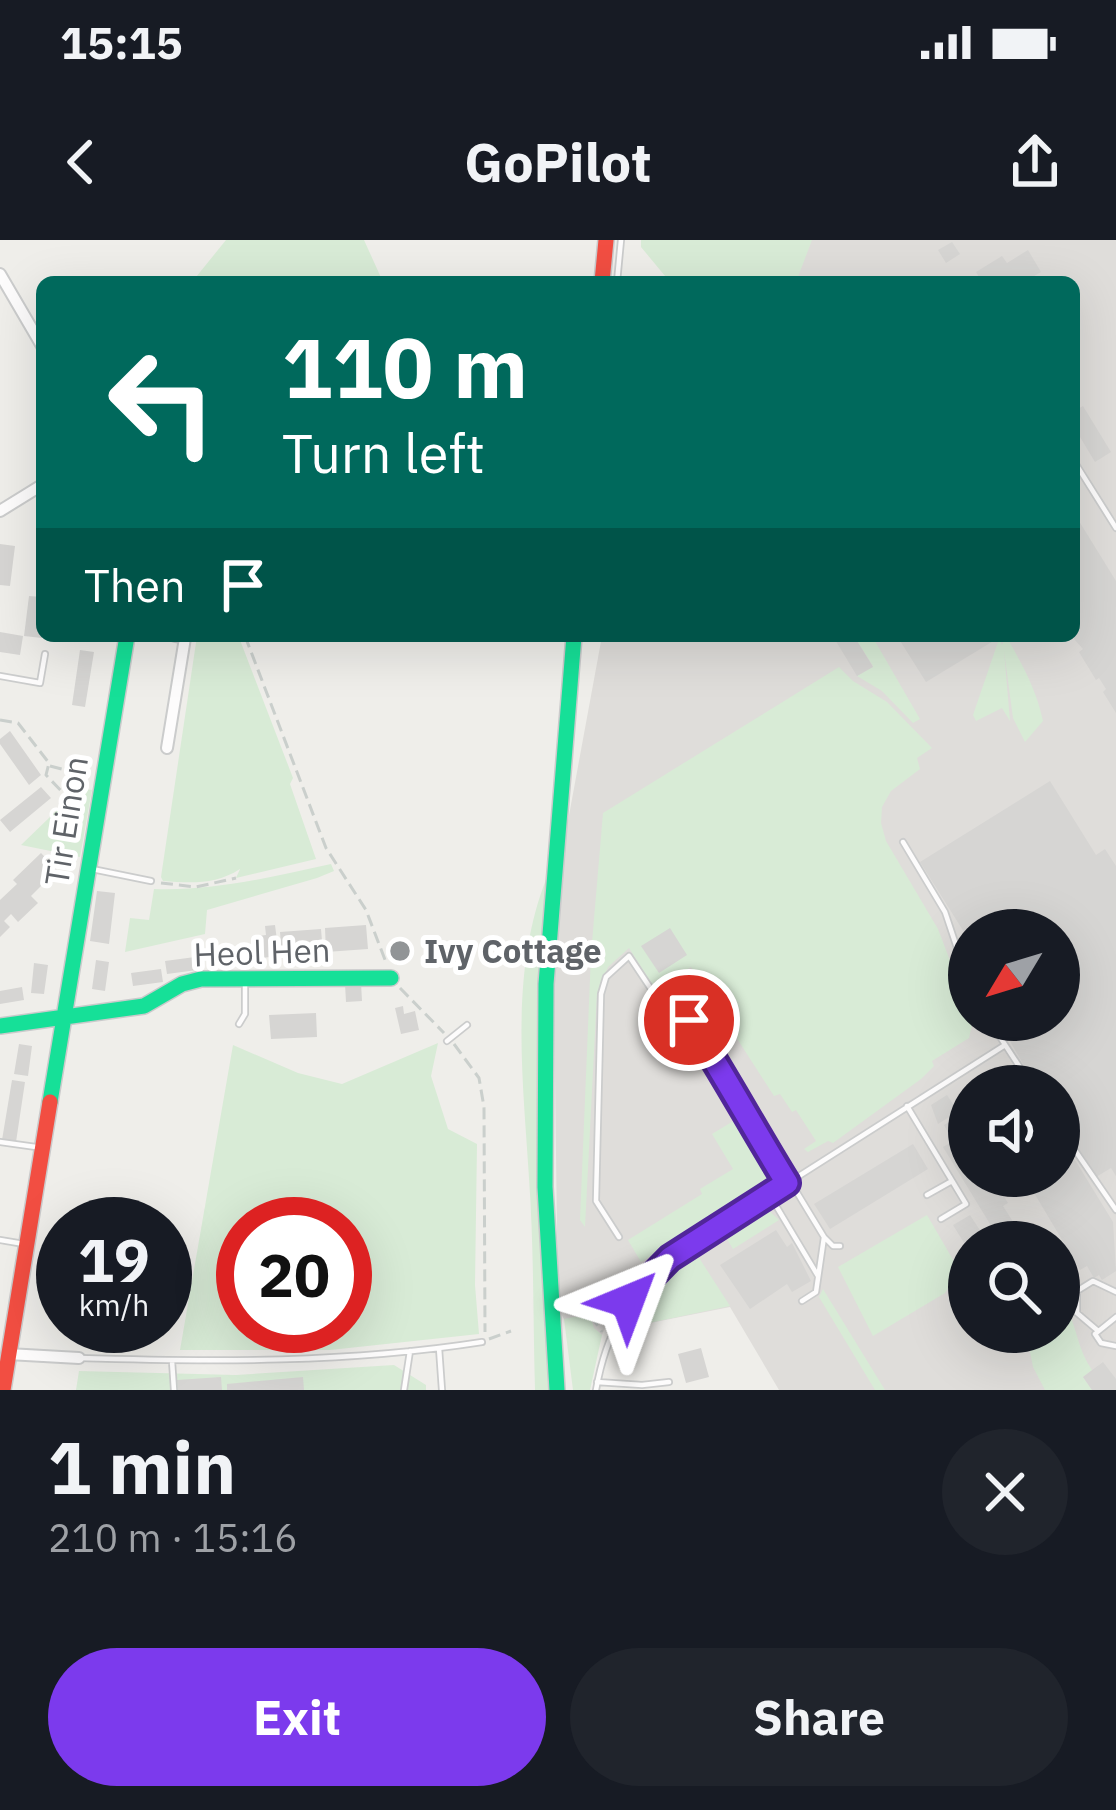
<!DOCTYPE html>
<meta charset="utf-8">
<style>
:root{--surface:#171b24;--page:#20242c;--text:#f1f3f6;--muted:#9ea1a6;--accent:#7c3aed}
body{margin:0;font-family:"IBM Plex Sans",sans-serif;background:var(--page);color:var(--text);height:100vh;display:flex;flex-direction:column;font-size:45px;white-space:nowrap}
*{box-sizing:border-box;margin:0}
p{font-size:39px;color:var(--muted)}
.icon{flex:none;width:66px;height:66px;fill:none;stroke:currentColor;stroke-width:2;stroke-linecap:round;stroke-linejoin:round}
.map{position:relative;height:1150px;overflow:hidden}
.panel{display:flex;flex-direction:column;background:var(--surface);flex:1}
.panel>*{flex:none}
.top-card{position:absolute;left:36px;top:36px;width:1044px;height:366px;border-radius:18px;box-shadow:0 12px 48px #0002;background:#00695c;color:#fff;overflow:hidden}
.needle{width:78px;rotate:232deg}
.tools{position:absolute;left:948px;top:669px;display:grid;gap:24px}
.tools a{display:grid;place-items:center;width:132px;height:132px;border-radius:50%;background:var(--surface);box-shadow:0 12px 48px #0002;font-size:60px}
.speed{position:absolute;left:36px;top:957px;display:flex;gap:24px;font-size:60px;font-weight:700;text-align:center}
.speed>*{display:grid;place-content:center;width:156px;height:156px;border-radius:50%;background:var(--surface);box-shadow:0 12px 48px #0002;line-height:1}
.speed small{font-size:30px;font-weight:400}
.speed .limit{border:18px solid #d22;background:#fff;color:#111}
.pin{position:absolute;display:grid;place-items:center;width:102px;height:102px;color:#fff;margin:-51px;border:6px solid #fff;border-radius:50%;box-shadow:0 3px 12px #0007}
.me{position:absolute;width:132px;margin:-66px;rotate:44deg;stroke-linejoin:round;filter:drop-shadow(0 0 9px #0008)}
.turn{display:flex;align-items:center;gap:42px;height:252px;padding:0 48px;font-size:54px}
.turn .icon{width:156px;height:156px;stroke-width:2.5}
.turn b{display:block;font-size:84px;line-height:102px}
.then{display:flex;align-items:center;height:114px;padding:0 48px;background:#0003;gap:24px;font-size:45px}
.round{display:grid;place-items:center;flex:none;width:126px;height:126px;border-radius:63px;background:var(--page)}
.headline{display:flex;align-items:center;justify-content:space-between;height:204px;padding:0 48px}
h1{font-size:72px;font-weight:700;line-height:90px}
.button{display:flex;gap:24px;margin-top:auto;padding:24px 48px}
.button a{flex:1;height:138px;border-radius:72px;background:var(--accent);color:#fff;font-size:48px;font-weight:700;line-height:138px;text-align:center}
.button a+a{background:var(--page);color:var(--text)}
.status{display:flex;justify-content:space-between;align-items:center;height:84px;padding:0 60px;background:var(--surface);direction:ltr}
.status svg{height:33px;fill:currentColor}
header{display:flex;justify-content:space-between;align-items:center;height:156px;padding:0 48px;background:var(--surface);font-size:54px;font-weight:700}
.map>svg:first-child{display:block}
.industrial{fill:#dfddda;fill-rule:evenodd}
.green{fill:#d8ebd6;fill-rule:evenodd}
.building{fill:#d6d5d3}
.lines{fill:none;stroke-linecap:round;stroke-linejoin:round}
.lane-casing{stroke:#cbcccc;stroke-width:8}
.street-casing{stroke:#cbcccc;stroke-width:14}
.fast-casing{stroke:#cacacb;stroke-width:18}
.jam-casing{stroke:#cacacb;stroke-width:18}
.path{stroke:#cacfcc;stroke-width:3;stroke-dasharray:12 6;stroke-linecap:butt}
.lane{stroke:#fdfcfc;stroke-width:4.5}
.street{stroke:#fdfcfc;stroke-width:10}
.fast{stroke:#16e098;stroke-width:15}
.jam{stroke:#f24e42;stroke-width:15}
.route-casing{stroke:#51269a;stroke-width:30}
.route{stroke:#7c3aed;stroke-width:21}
.poi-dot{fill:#919496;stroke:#fff;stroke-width:4.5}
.labels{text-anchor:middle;stroke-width:10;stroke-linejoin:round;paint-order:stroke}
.street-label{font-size:33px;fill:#5f6368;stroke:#fff}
.poi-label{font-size:33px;font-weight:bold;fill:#5f6368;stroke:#fff;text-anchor:start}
</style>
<div class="status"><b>15:15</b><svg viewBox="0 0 49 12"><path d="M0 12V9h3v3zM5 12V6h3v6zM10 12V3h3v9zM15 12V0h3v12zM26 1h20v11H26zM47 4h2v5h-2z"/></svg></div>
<header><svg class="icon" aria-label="back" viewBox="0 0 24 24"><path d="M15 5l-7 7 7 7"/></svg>GoPilot<svg class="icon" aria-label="share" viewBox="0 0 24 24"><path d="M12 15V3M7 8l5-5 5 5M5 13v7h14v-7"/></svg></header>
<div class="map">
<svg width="1116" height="1150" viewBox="0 0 1116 1150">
<rect width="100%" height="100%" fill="#efeeea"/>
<path class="industrial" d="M804,0H1116V1150H779L730,1067L625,1088L607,1084L602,1095L593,1088L591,1078L564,1079L558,1069L554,757L563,608L602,396H1074V42H789ZM969,690H1059V780H969ZM969,846H1059V936H969ZM969,1002H1059V1092H969Z"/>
<path class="green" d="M226,0H364L383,42H192Z
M641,0H812L796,42H670L641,7Z
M197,396H243L240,400L293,538L290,544L316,619L236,638L240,629C215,645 191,643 163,641L161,637Z
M854,396H872L920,479L913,483L882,451L857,436L873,426Z
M1006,396C1022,424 1036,448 1043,481L1025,502L1013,478L1004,411L1010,481L1002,468L976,481L973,475L999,399L1002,405Z
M839,427L853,441L887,462L932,508L917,518L920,529L891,551L882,567L881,583L886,601L938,689L973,781L969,798L932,821L934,826L921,839L833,903L828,901L808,912L804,909L816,901L796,870L792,872L780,854L774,856L691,727L655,749L629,708L608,727L597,753L585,987L580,980L591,714L603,573Z
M80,548L92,550L80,617L21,605Z
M331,624L334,631L317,638L207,670L205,694L125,712L130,678L149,680L154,649C216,651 271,637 331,624Z
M547,637L538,934L548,1150H535C533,1080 534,1008 529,938C523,839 509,732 547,637Z
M438,803L431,836L448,889L477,904L475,1045L479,1094L330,1110H180L233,805L298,833L342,844ZM243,984H345V1086H243Z
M735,880C752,888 773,922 771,941L641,1022L628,1000L702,954L700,949L733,929L712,894Z
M766,968L779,980L733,1009L724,994Z
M927,975L959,1030L945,1053L873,1096L838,1027Z
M694,1010L730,1066L625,1088L646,1050Z
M823,1049L885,1150H875L819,1057Z
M1059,1067L1067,1068C1077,1089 1078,1110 1092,1130L1083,1137L1092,1150H1045L1033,1127L1026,1092H1059Z
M574,1077L591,1078L594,1088L602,1095L590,1150H573L564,1079Z
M394,1125L426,1145V1150H76L79,1131L236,1135Z"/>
<path class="building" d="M952,2L960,14L946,23L938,10Z
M1028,10L1041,32L1024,42H982L976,32L1002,16L1007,23Z
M1083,166L1111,212L1095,222L1074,187V171Z
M1074,273L1116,341V473L1103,452L1106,449L1099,438L1096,440L1079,412L1083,409L1074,399Z
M0,304L15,306L10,346L0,345Z
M29,356L42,357V398L24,396Z
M0,392L23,396L20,415L0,412Z
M838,396H854L873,427L857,436L834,398Z
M897,396H993L995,400L926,442Z
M80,410L94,412L85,467L72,465Z
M10,491L41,535L29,545L0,504V499Z
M1050,541L1096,615L1105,609L1116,626V936L1111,928L1096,937L1087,923L1084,924L1062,884L1059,886V846L1035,845L998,780H1059V690H969V700L920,622Z
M41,547L51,558L10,592L0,580Z
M41,613L61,634L51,644L47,640L31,656L38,663L18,682L11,674L4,681L10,687L0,697V660L17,644L13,640Z
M97,651L115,653L109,704L90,701Z
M275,685L279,716L261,718L258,696L266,695L265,686Z
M366,685L368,709L326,712L325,688Z
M670,688L687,715L659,733L641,706Z
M321,689L323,713L282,716L280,692Z
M404,698L407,723L396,725L393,699Z
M208,708L226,710L225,726L207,724Z
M195,717L197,730L167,734L165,721Z
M96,720L109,722L105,751L92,749Z
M34,723L48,725L44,754L31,753Z
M161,729L163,742L133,746L131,733Z
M361,743L362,761L346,762L345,744Z
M22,747L24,760L0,764V751Z
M403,766L404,774L415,771L419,790L401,794L395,768Z
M316,773L317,797L271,799L269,775Z
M19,804L32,806L28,836L14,834Z
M12,840L25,842L16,902L2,900Z
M947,855L965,882L955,888L959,893L951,898L944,885L951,881L949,877L938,884L931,865Z
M966,894L969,936H992L1008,963L1003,966L1017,988L1023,985L1028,994L1023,997L1026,1002H1001L943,907Z
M1059,894L1113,982L1116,1031L1102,1040L1099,1035L1094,1038L1087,1026L1080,1030L1024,936H1059Z
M913,904L928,929L830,989L814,964Z
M970,975L983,995L976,999L978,1002H969V1011L953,985Z
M776,990L787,1007L792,1003L811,1041L792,1052L787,1044L750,1069L720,1025Z
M701,1108L709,1137L686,1143L678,1114Z
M1103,1122L1116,1139V1150H1092L1083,1137Z
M221,1137L222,1150H178L177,1140Z
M303,1137L304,1150H227V1144Z"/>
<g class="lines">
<g class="lane-casing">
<path id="lane" d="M617,42L621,0
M1074,221L1116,288
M0,436L40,443L45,414
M903,602L945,672L969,744
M92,629L151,641
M989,780L1032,846
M239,784L245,774V743
M447,801L467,785
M740,859L745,875L787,943
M907,866L966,964L941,979
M1059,887L1116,970
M0,902L36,907
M790,941L824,997L816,1052L802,1061
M769,954L818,1036
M927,955L952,941
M619,997L596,961L601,754L606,737L629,716L677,788L689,780L796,937
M824,997L833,1006H840
M0,1000L24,1004
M1116,1077L1095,1094L1101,1103L1116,1106
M1097,1090L1077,1073V1051L1093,1041L1116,1052
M439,1108L442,1150
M79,1118C214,1122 348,1123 482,1102
M172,1121L174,1150
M597,1142L642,1145L669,1142
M404,1150L410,1111
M596,1150C607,1088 627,1062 670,1018L1005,805"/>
</g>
<g class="street-casing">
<path id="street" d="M0,34L42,106
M0,271L42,245
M167,508L185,398L175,396
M8,1114L79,1118"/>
</g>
<g class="fast-casing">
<path id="fast" d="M0,786L144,766L182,744L201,739L391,738
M50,862L127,396
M557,1150L545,947L546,744L574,396"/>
</g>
<g class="jam-casing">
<path id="jam" d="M602,42L606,0
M3,1150L50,862"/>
</g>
<path class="path" d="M245,396L326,608L366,670L387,725
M0,480L18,483L49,523L46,535L67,557L87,545
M50,526L85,535L83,543
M161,643L196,647L236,638
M400,748L444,793
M454,804L479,838L484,867L485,1092
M574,1069L591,1076L602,1092
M570,1070L648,1028
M489,1099L511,1091"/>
<use href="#lane" class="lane"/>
<use href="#street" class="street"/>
<use href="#fast" class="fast"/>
<use href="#jam" class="jam"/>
</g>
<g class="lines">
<g class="route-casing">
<path id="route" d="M628,1061L670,1018L787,943C753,888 724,834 689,780"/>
</g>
<use href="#route" class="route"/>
</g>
<circle class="poi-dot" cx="400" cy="711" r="12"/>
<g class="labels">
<g class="street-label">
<text transform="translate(66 581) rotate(-81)" y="12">Tir Einon</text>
<text transform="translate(262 712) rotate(-2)" y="12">Heol Hen</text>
</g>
<g class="poi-label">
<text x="424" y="723">Ivy Cottage</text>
</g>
</g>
</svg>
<div class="tools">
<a><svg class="needle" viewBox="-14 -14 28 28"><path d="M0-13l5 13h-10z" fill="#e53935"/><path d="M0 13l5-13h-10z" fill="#9ea1a6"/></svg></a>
<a><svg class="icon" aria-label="sound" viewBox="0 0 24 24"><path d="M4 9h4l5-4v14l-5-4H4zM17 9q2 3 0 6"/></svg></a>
<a><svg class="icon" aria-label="search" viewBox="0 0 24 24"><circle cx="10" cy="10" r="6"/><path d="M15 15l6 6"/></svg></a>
</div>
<div class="speed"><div>19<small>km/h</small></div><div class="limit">20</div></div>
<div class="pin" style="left:689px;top:780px;background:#d93025"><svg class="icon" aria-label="arrive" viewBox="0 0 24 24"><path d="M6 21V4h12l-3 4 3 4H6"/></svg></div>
<svg class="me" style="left:628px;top:1061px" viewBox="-20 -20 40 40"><path d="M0-17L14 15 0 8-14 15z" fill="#7c3aed" stroke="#fff" stroke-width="4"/></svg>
<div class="top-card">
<div class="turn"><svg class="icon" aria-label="left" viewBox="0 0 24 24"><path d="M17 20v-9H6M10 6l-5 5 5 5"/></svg><div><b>110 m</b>Turn left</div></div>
<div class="then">Then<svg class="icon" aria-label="arrive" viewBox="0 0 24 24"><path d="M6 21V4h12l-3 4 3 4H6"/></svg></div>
</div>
</div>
<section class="panel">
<div class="headline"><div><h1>1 min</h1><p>210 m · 15:16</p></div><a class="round"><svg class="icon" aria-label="close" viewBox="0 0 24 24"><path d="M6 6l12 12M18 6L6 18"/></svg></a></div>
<div class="button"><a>Exit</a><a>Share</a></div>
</section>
